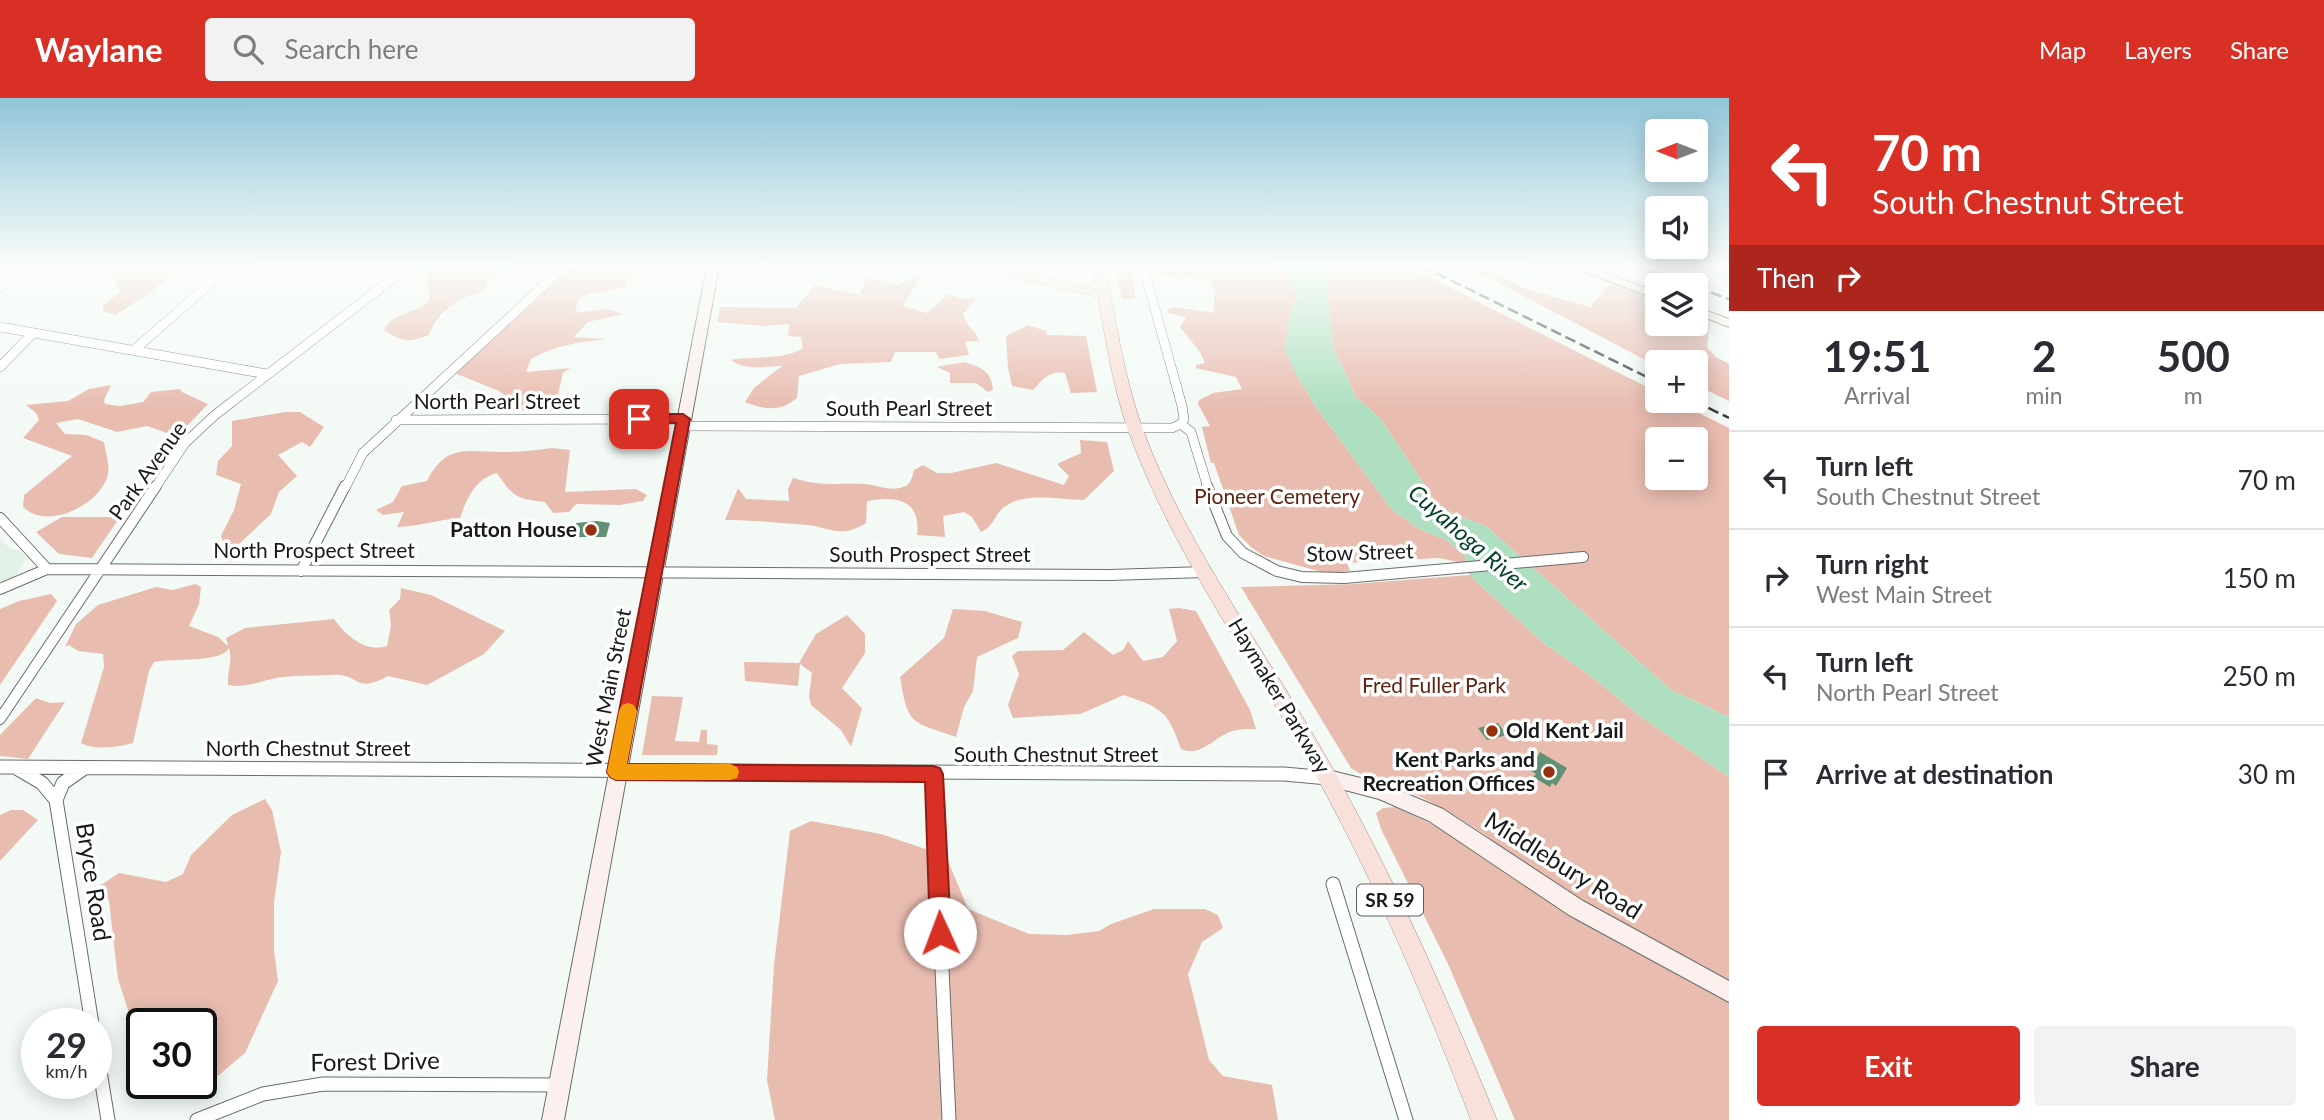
<!DOCTYPE html>
<meta charset="utf-8">
<style>
:root{--surface:#fff;--page:#f2f2f3;--text:#2b2b33;--muted:#7c7c81;--line:#e1e1e2;--accent:#d93025}
body{margin:0;font-family:Lato,sans-serif;background:var(--page);color:var(--text);height:100vh;display:flex;flex-direction:column;font-size:26px;white-space:nowrap}
*{box-sizing:border-box;margin:0}
p{font-size:23px;color:var(--muted)}
.icon{flex:none;width:38px;height:38px;fill:none;stroke:currentColor;stroke-width:2;stroke-linecap:round;stroke-linejoin:round}
.map{position:relative;flex:1;overflow:hidden}
.sheet{display:flex;flex-direction:column;background:var(--surface);width:595px}
.sheet>*{flex:none}
.banner{background:#d93025;color:#fff;overflow:hidden}
.needle{width:46px;rotate:270deg}
.controls{position:absolute;left:1645px;top:21px;display:grid;gap:14px}
.controls a{display:grid;place-items:center;width:63px;height:63px;border-radius:7px;background:var(--surface);box-shadow:0 4px 18px #0003;font-size:35px}
.speed{position:absolute;left:21px;top:910px;display:flex;gap:14px;font-size:35px;font-weight:700;text-align:center}
.speed>*{display:grid;place-content:center;width:91px;height:91px;border-radius:50%;background:var(--surface);box-shadow:0 4px 18px #0003;line-height:1}
.speed small{font-size:18px;font-weight:400}
.speed .limit{border:4px solid #111;border-radius:10px;background:#fff;color:#111}
.pin{position:absolute;display:grid;place-items:center;width:60px;height:60px;color:#fff;margin:-30px;border-radius:14px;box-shadow:0 4px 10px #0006}
.me{position:absolute;width:77px;margin:-38px;rotate:358deg;stroke-linejoin:round;filter:drop-shadow(0 0 5px #0008)}
.turn{display:flex;align-items:center;gap:24px;height:147px;padding:0 28px;font-size:32px}
.turn .icon{width:91px;height:91px;stroke-width:2.5}
.turn b{display:block;font-size:49px;line-height:60px}
.then{display:flex;align-items:center;height:66px;padding:0 28px;background:#0003;gap:14px;font-size:26px}
.eta{display:flex;justify-content:space-evenly;align-items:center;height:119px;text-align:center}
.eta b{font-size:42px;font-weight:700;line-height:49px}
.primary-button{display:flex;gap:14px;margin-top:auto;padding:14px 28px}
.primary-button a{flex:1;height:80px;border-radius:7px;background:var(--accent);color:#fff;font-size:28px;font-weight:700;line-height:80px;text-align:center}
.primary-button a+a{background:var(--page);color:var(--text)}
ul{padding:0;list-style:none}
li{display:flex;align-items:center;gap:21px;height:98px;padding:0 28px;border-top:2px solid var(--line)}
li div{flex:1}
li b{display:block;font-size:26px}
li em{font-style:normal}
header{display:flex;align-items:center;gap:42px;box-sizing:border-box;height:98px;padding:0 35px;background:var(--accent);color:#fff}
header strong{font-size:33px}
nav{display:flex;gap:38px;margin-inline-start:auto;font-size:24px}
.search{width:490px;height:63px;background:var(--page);display:flex;align-items:center;gap:18px;box-sizing:border-box;padding:0 24px;border-radius:7px;color:var(--muted);font-size:26px}
main{display:flex;flex:1;min-height:0}
.map>svg:first-child{display:block}
.built{fill:#e2f0e6}
.green{fill:#e9bcb0;fill-rule:evenodd}
.water{fill:#aedfc0}
.building{fill:#619074}
.lines{fill:none;stroke-linecap:round;stroke-linejoin:round}
.street-far2-casing{stroke:#686e6a;stroke-width:10}
.street-far1-casing{stroke:#686e6a;stroke-width:12}
.street-casing{stroke:#686e6a;stroke-width:15}
.secondary-casing{stroke:#686e6a;stroke-width:2}
.primary-casing{stroke:#a68e86;stroke-width:1}
.street-far2{stroke:#fff;stroke-width:9}
.street-far1{stroke:#fff;stroke-width:10}
.street{stroke:#fff;stroke-width:13}
.secondary{fill:#fbf0ed;fill-rule:evenodd}
.primary{fill:#f8e1da;fill-rule:evenodd}
.rail{stroke:#383c39;stroke-width:2.5;stroke-dasharray:11 5;stroke-linecap:butt}
.route{fill:#d93025;stroke:#8d1f18;stroke-width:2}
.slow{fill:#f59e0b}
.poi-dot{fill:#97300f;stroke:#fff;stroke-width:2.5}
.labels{text-anchor:middle;stroke-width:7;stroke-linejoin:round;paint-order:stroke}
.shield{fill:#fff;stroke:#5d5f5d;stroke-width:2}
.shield-label{font-size:19px;font-weight:bold;fill:#171a18}
.street-label{font-size:21px;fill:#171a18;stroke:#fff}
.park-label{font-size:21px;fill:#60210f;stroke:#fff}
.poi-label{font-size:21px;font-weight:bold;fill:#171a18;stroke:#fff;text-anchor:end}
.water-label{font-size:23px;font-style:italic;fill:#024125;stroke:#fff}
.near-street-label{font-size:24px;fill:#171a18;stroke:#fff}
</style>
<header>
<strong>Waylane</strong>
<div class="search"><svg class="icon" aria-label="search" viewBox="0 0 24 24"><circle cx="10" cy="10" r="6"/><path d="M15 15l6 6"/></svg>Search here</div>
<nav><a>Map</a><a>Layers</a><a>Share</a></nav>
</header>
<main>
<div class="map">
<svg width="1729" height="1022" viewBox="0 0 1729 1022">
<rect width="100%" height="100%" fill="#f3faf5"/>
<path class="built" d="M1663,168H1729V184L1700,175Z
M0,441L11,451L20,452L26,461L15,479L0,488Z"/>
<path class="green" d="M114,168H175C170,184 130,208 115,217L103,213V208L121,193L116,188L117,183L106,174Z
M425,168L442,171L447,168H506L490,180L484,193C459,199 438,213 429,237C409,245 402,244 384,232C393,213 417,217 430,201Z
M571,168L641,169L634,173L624,189L586,197L578,202L575,215L608,211L623,216L588,224L574,239L607,241C579,244 555,247 531,261L526,274L570,270L563,275L554,313H524L499,293L457,276L456,274Z
M1115,168H1133L1135,201H1122Z
M1159,168H1286L1298,200L1290,214L1297,278L1318,312L1392,412L1418,430L1448,443L1465,458L1468,466L1439,460L1347,465L1350,473L1329,476L1264,458L1252,450L1239,437L1214,365H1211L1202,329L1210,328L1198,306L1199,302L1213,295L1242,291L1236,279L1196,270V267L1205,265L1200,254L1180,229L1186,219L1167,215L1168,211L1175,209L1213,215L1215,194L1208,180L1162,178Z
M1321,168H1407L1657,294V303H1675L1729,330V619L1671,592L1486,428L1455,417L1435,403L1380,320L1356,299L1333,248L1326,179ZM1657,341H1696V380H1657Z
M1466,168C1491,168 1510,186 1533,193C1553,199 1573,203 1593,210L1591,207L1612,184L1657,202V226H1696V218L1710,224L1707,249L1716,259L1729,266V303L1696,287V264H1657V268Z
M916,178L920,180L903,208L927,215L948,196L963,201L977,200L963,216C966,228 976,232 979,243L965,244L969,257L939,261L936,254H895L891,264L840,266L799,278L797,300C779,314 766,312 745,304L754,290L782,268C766,268 744,273 731,262C753,258 786,262 803,250L801,239L788,238L789,226L764,228L717,224L720,209L796,210L815,187L861,197L860,192L869,179L897,187Z
M1028,227L1046,233L1047,237L1086,238L1097,294L1071,295L1065,275C1050,272 1043,281 1033,292L1012,288L1008,270L1006,238Z
M964,264C982,270 991,272 993,292L988,294L976,285H950V275L937,269Z
M111,287L104,302L105,306L120,308L143,304L151,294L180,291L182,294L208,306L184,331L173,337L147,328L117,334L78,321L56,325L65,336L86,337L104,344C105,352 110,368 108,376C101,407 47,433 23,409L24,397L72,358L23,340L39,322L36,315L26,307L68,303L89,291Z
M286,314H300L324,329L310,349L302,344L278,357L297,378L279,394L271,416L237,448L230,465L221,438L234,412L241,386L216,377L218,363L232,348V323Z
M1080,342L1107,344L1114,373L1084,402C1059,402 1023,393 1003,410C993,419 995,427 981,434L972,419L964,414L943,418L945,439L917,437C921,400 895,398 867,403L866,425C859,429 854,432 846,433C834,435 820,428 808,427C780,425 753,422 725,422L738,390L746,401L789,403L788,391L793,380C823,389 836,385 865,386C878,387 890,394 903,389C911,387 912,379 914,372L923,367L937,375H951L996,365L1064,387L1069,378L1057,366L1081,355Z
M552,350L570,352L565,394L636,391L647,397L643,403L620,407L576,406L569,414L553,415L545,404C517,401 513,399 497,375C475,381 467,400 460,420C438,422 419,428 397,429L404,414L383,417L376,412L393,404L402,388L427,383C447,343 470,355 507,354C522,354 537,352 552,350Z
M62,419H120L92,460L59,456L36,434Z
M1469,477L1546,547L1591,578L1640,618L1729,679V886L1534,776L1484,736L1449,714L1421,699L1362,677L1351,670L1241,489L1354,486Z
M195,486L201,489L199,506L189,528L218,539L228,548L226,540L245,530L334,521C346,538 366,555 387,548L391,527L389,512L400,501L401,490L431,497L505,533L484,556L427,587L388,578C353,597 361,575 332,577C314,578 295,577 276,580C260,583 244,591 228,587C227,573 233,564 229,550C222,565 172,560 154,564L149,573L133,645C117,649 96,653 81,645L104,569L103,556L78,553L69,547L65,549L76,526L98,507L156,489L173,492Z
M51,496L57,503L0,587V511L19,503Z
M1179,510L1196,513L1250,612L1256,631C1249,631 1240,631 1233,633C1214,638 1202,660 1181,651C1167,612 1163,611 1124,597L1080,616L1013,620L1008,607L1019,576L1012,558L1018,553L1063,552L1084,534L1113,557L1123,552L1128,543L1143,563L1163,559L1177,543L1169,511Z
M953,511L985,513L1022,524L1018,540L977,559L973,593L964,609L956,639C912,623 908,629 900,579L944,540Z
M847,517L865,536V555L842,590L862,610L851,649L841,632L811,607L809,598L812,575L800,566L798,588L745,583L744,564L799,565L816,536Z
M652,598L683,599L675,643L699,644L701,632H707V646L718,647L717,657H642Z
M36,600L50,605L65,604L28,661L0,658V637Z
M265,701L272,712L281,754L274,805V853L278,883L245,955L219,977L201,982V926H142V955L118,881L109,803L101,787L119,775L166,784L183,776L191,757L232,717Z
M1395,709L1449,734L1729,901V1022H1515L1448,866L1381,731L1376,715L1383,710Z
M11,712H23L38,722L0,763V717Z
M811,723L881,736L946,758L968,811L1029,836L1067,837L1099,833L1111,826L1154,811H1205L1218,817L1223,830L1202,844L1188,876L1209,962L1223,978L1272,987L1278,1022H775L767,982L774,867L790,733Z"/>
<path class="water" d="M1286,168H1321L1326,178L1333,248L1356,299L1380,320L1435,403L1455,417L1486,428L1671,592L1729,619V679L1640,618L1591,578L1546,547L1469,477L1465,458L1448,443L1418,430L1392,412L1318,312L1297,278L1284,249L1290,214L1298,200Z"/>
<path class="building" d="M597,423L610,425L606,439H572L576,425Z
M1498,625L1507,637L1487,642L1478,630Z
M1540,654L1567,670L1556,688L1552,685L1550,689L1533,679L1536,676L1530,672Z"/>
<g class="lines">
<g class="street-far2-casing">
<path id="street-far2" d="M1143,168L1182,308L1184,321L1181,326L1191,334L1208,390
M0,189L30,168
M0,229L267,276
M134,252L230,168
M0,269L33,235
M396,322L683,321
M682,328L1172,330L1181,326
M155,390L185,345L215,317L409,168
M345,390L363,355L565,168"/>
</g>
<g class="street-far1-casing">
<path id="street-far1" d="M1207,388L1227,438L1243,455L1277,473L1302,479L1344,480L1583,459
M0,420L47,471L1110,477L1205,474
M301,473L345,388
M0,491L47,471
M0,621L156,388
M0,669L149,670"/>
</g>
<g class="street-casing">
<path id="street" d="M0,669L1284,676L1328,680
M18,671L42,685L56,702L92,926
M933,676L949,1022
M56,702L63,685L83,671
M1333,786L1406,1022
M96,949L108,1022
M197,1022L263,996L323,986L559,987"/>
</g>
<g class="secondary-casing">
<path id="secondary" d="M707,168H719L564,1022H542Z
M1573,168H1587L1657,194V201L1574,170Z
M1696,209L1729,221V229L1696,216Z
M1328,672L1381,685L1443,711L1583,803L1729,883V904L1569,817L1429,723L1379,701L1322,686L1319,680L1322,674Z"/>
</g>
<g class="primary-casing">
<path id="primary" d="M976,168H997L1097,191L1093,168H1105C1116,223 1124,280 1143,332C1189,455 1271,559 1334,673C1397,785 1448,903 1497,1022H1471C1427,907 1379,793 1320,685C1256,568 1174,459 1128,332C1113,289 1106,243 1098,199L978,171Z"/>
</g>
<use href="#street-far2" class="street-far2"/>
<use href="#street-far1" class="street-far1"/>
<use href="#street" class="street"/>
<use href="#secondary" class="secondary"/>
<use href="#primary" class="primary"/>
<path class="rail" d="M1422,168L1657,284
M1635,168L1690,187
M1696,189L1729,201
M1694,303L1729,320"/>
</g>
<linearGradient id="sky" x2="0" y2="1"><stop stop-color="#91c5d8"/><stop offset="0.54" stop-color="#fafdfa"/><stop offset="1" stop-color="#fafdfa" stop-opacity="0"/></linearGradient>
<rect width="1729" height="311" fill="url(#sky)"/>
<path class="route" d="M639,316H683L690,321L627,666L933,668L940,670L943,676L951,835L948,843L940,845L933,843L930,835L925,684L616,682L610,679L607,674L676,325L635,324V318Z"/>
<path class="slow" d="M628,605L634,607L637,613L627,666H730L737,669L739,674L737,680L730,682H616L610,679L607,674L619,613L622,607Z"/>
<g class="poi-dot">
<circle cx="591" cy="432" r="7"/>
<circle cx="1492" cy="633" r="7"/>
<circle cx="1549" cy="674" r="7"/>
</g>
<g class="labels">
<rect class="shield" x="1357" y="786.5" width="66" height="31" rx="5"/>
<g class="shield-label">
<text x="1390" y="809">SR 59</text>
</g>
<g class="street-label">
<text x="497" y="311">North Pearl Street</text>
<text x="909" y="318">South Pearl Street</text>
<text transform="translate(148 373) rotate(-54)" y="7">Park Avenue</text>
<text x="314" y="460">North Prospect Street</text>
<text transform="translate(1360 455) rotate(-2)" y="7">Stow Street</text>
<text x="930" y="464">South Prospect Street</text>
<text transform="translate(609 590) rotate(-79)" y="7">West Main Street</text>
<text transform="translate(1279 598) rotate(59)" y="7">Haymaker Parkway</text>
<text x="308" y="658">North Chestnut Street</text>
<text x="1056" y="664">South Chestnut Street</text>
</g>
<g class="park-label">
<text x="1277" y="406">Pioneer Cemetery</text>
<text x="1434" y="595">Fred Fuller Park</text>
</g>
<g class="poi-label">
<text x="577" y="439">Patton House</text>
<text x="1506" y="640" text-anchor="start">Old Kent Jail</text>
<text x="1535" y="669">Kent Parks and<tspan x="1535" dy="24">Recreation Offices</tspan></text>
</g>
<g class="water-label">
<text transform="translate(1468 440) rotate(41)" y="8">Cuyahoga River</text>
</g>
<g class="near-street-label">
<text transform="translate(1563 768) rotate(32)" y="8">Middlebury Road</text>
<text transform="translate(93 784) rotate(81)" y="8">Bryce Road</text>
<text transform="translate(375 964) rotate(-1)" y="8">Forest Drive</text>
</g>
</g>
</svg>
<div class="controls">
<a><svg class="needle" viewBox="-14 -14 28 28"><path d="M0-13l5 13h-10z" fill="#e53935"/><path d="M0 13l5-13h-10z" fill="#7c7c81"/></svg></a>
<a><svg class="icon" aria-label="sound" viewBox="0 0 24 24"><path d="M4 9h4l5-4v14l-5-4H4zM17 9q2 3 0 6"/></svg></a>
<a><svg class="icon" aria-label="layers" viewBox="0 0 24 24"><path d="M12 4l9 5-9 5-9-5zM3 14l9 5 9-5"/></svg></a>
<a>+</a>
<a>−</a>
</div>
<div class="speed"><div>29<small>km/h</small></div><div class="limit">30</div></div>
<div class="pin" style="left:639px;top:321px;background:#d93025"><svg class="icon" aria-label="arrive" viewBox="0 0 24 24"><path d="M6 21V4h12l-3 4 3 4H6"/></svg></div>
<svg class="me" style="left:940px;top:835px" viewBox="-20 -20 40 40"><circle r="19" fill="#fff"/><path d="M0-13L10 11 0 6-10 11z" fill="#d93025"/></svg>
</div>
<section class="sheet">
<div class="banner">
<div class="turn"><svg class="icon" aria-label="left" viewBox="0 0 24 24"><path d="M17 20v-9H6M10 6l-5 5 5 5"/></svg><div><b>70 m</b>South Chestnut Street</div></div>
<div class="then">Then<svg class="icon" aria-label="right" viewBox="0 0 24 24"><path d="M7 20v-9h11M14 6l5 5-5 5"/></svg></div>
</div>
<div class="eta">
<div><b>19:51</b><p>Arrival</p></div>
<div><b>2</b><p>min</p></div>
<div><b>500</b><p>m</p></div>
</div>
<ul>
<li><svg class="icon" aria-label="left" viewBox="0 0 24 24"><path d="M17 20v-9H6M10 6l-5 5 5 5"/></svg><div><b>Turn left</b><p>South Chestnut Street</p></div><em>70 m</em></li>
<li><svg class="icon" aria-label="right" viewBox="0 0 24 24"><path d="M7 20v-9h11M14 6l5 5-5 5"/></svg><div><b>Turn right</b><p>West Main Street</p></div><em>150 m</em></li>
<li><svg class="icon" aria-label="left" viewBox="0 0 24 24"><path d="M17 20v-9H6M10 6l-5 5 5 5"/></svg><div><b>Turn left</b><p>North Pearl Street</p></div><em>250 m</em></li>
<li><svg class="icon" aria-label="arrive" viewBox="0 0 24 24"><path d="M6 21V4h12l-3 4 3 4H6"/></svg><div><b>Arrive at destination</b></div><em>30 m</em></li>
</ul>
<div class="primary-button"><a>Exit</a><a>Share</a></div>
</section>
</main>
